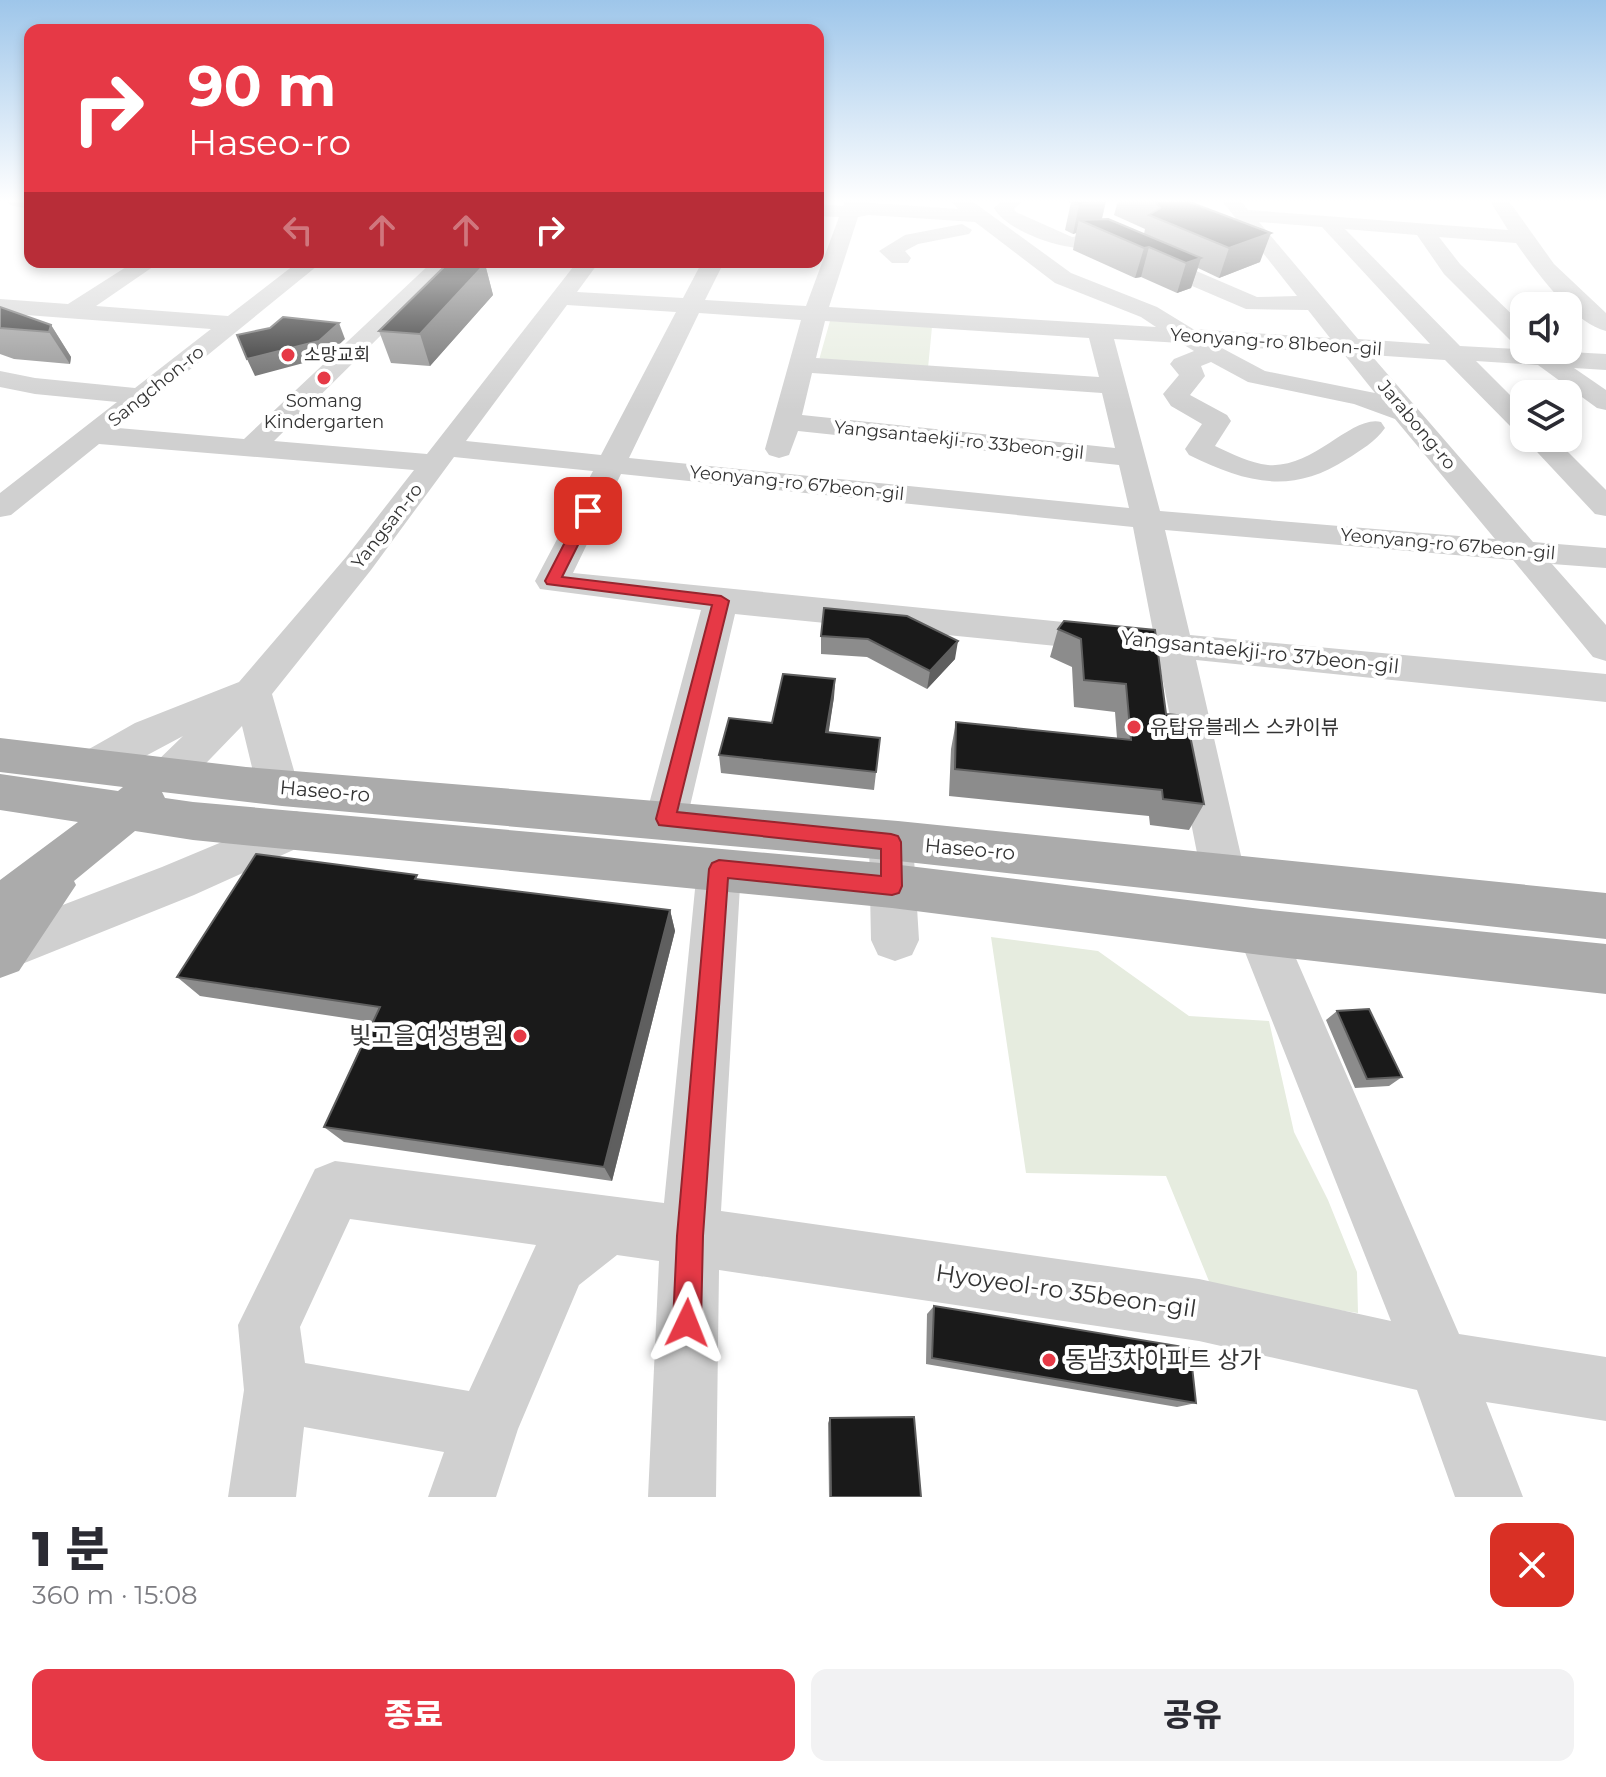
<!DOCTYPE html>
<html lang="ko">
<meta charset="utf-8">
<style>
:root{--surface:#fff;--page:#f2f2f3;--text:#2b2b33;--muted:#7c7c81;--accent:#e63946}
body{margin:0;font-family:Montserrat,"Noto Sans KR",sans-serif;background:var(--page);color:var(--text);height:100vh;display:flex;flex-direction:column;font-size:30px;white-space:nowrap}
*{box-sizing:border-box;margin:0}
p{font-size:26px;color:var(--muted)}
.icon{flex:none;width:44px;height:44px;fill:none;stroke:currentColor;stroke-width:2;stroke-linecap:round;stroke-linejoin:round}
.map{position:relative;height:1497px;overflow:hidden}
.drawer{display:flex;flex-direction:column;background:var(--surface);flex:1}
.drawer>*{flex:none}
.top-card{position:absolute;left:24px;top:24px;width:800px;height:244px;border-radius:16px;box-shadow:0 4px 12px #0003;background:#e63946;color:#fff;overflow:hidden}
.buttons{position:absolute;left:1510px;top:292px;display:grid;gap:16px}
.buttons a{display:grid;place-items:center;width:72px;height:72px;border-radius:16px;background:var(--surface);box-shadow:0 4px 12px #0003;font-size:40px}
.pin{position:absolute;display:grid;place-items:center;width:68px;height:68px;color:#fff;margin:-34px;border-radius:16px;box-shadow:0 4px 12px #0006}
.me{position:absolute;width:88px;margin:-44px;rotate:2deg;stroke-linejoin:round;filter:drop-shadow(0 0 6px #0008)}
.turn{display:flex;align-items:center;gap:28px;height:168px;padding:0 32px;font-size:36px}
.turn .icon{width:104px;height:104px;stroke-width:2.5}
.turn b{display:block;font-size:56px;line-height:68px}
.lanes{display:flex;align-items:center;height:76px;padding:0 32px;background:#0003;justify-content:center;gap:40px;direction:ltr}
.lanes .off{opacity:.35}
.round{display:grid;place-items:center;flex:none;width:84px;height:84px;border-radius:16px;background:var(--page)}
.summary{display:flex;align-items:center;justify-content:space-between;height:136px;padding:0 32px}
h1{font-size:48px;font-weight:800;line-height:60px}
.action{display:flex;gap:16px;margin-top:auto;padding:16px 32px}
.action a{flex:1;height:92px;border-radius:16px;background:var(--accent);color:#fff;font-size:32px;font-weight:800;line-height:92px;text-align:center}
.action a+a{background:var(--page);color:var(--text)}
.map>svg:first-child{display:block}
.green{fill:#e6ecdf}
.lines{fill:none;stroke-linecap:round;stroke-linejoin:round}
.minor{fill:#d0d0d0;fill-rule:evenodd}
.major{fill:#ababab;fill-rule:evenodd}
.wall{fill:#8c8c8c}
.shaded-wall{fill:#5f5f5f}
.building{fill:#1a1a1a;stroke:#5f5f5f;stroke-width:2}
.route{fill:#e63946;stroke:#96252e;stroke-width:2}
.poi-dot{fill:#e63946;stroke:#fff;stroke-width:3}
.labels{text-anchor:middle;stroke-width:8;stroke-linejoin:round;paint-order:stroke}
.far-street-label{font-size:18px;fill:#333;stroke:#fff}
.far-poi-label{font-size:18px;fill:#333;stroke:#fff;text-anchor:start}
.street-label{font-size:20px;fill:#333;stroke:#fff}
.poi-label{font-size:20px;fill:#333;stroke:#fff;text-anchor:start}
.near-poi-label{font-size:24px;fill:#333;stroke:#fff;text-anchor:end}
.near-street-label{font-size:24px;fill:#333;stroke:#fff}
</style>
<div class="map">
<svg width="1606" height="1497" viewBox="0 0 1606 1497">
<rect width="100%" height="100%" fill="#fff"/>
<path class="green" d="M830,321L932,327L928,368L819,360Z
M991,937L1098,951L1189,1016L1269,1021L1294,1132L1328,1200L1357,1272L1358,1313L1213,1291L1166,1176L1026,1173Z"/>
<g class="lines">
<path class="minor" d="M7,201H30V209L10,205Z
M845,201L958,209L951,201H972L1071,273L1157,307L1193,329L1330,338L1308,310L1246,309L1136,262L1133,257L1136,252H1152L1257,297L1297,296L1222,201H1241L1248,210L1508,230L1490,201H1509L1554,264L1606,313V331C1573,323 1535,270 1516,243L1439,237L1460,264L1524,326V347L1515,345L1444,274L1417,235L1345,229L1460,346L1606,354V370L1574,368L1606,390V410L1597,408L1538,365L1476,361L1524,409V432L1514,430L1445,360L1371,355L1533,542L1606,548V568L1552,564L1606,625V661L1593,657L1513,560L1165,530L1190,635L1606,674V702L1196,660L1245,873L1239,887L1223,892L1207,887L1201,873L1158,656L735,614L687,819L681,831L666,836L651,831L645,819L701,610L540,589L535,581L593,471L454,457L371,570L272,694L299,788L293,800L278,804L263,800L257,788L242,726L183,787L168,792L153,787L147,776L153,765L183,736L110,775L96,780L82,775L76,764L82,753L135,723L239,682L347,556L414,470L99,444L11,515L0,517V493L117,402L35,394L0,387V371L35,378L135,388L211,329L0,313V299L68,304L134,262H160L96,306L228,316L298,262H322L118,428L244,439L432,262H455L274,441L427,454L577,262H599L577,292L683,298L702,262H724L705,300L806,306L839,217L818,216V204L843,206ZM869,215L975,222L1055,283L1141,317L1156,327L829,307L858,217ZM1259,222L1322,227L1430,344L1358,339ZM567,305L676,312L601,455L466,441ZM699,313L801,320L765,449L769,455L779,458L789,455L798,431L1119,465L1129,508L629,458ZM825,321L1089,338L1099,377L816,358ZM1114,339L1181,343L1194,351L1174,359L1170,364L1179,375L1163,394L1171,406L1202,424L1185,449L1189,455C1245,482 1290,496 1347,459C1360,451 1376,441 1385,428L1381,422C1351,415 1314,469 1268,465C1250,463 1232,454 1215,446L1231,421L1227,415L1190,395L1205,376L1201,366L1211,362L1248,382L1354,404L1395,419L1495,539L1160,511ZM1218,346L1343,353L1375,393L1265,371ZM812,373L1102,393L1115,448L802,415ZM621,474L1133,527L1153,631L573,573Z
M1001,201H1022L1014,209L1016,212L1072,237L1105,233L1115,239C1093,264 1007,234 994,208Z
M962,224L972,230L969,234L918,244L905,251L911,258L908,263H892L879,251L905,235Z
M1524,438H1554L1606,490V516L1595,514Z
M296,811L311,816L318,829L311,842L194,895L22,964L5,971L0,969V929L162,867Z
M891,824L906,829L913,842L919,940L912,955L895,961L878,955L871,940L869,842L876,829Z
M719,850L735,856L741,869L721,1211L1199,1279L1391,1321L1237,932L1244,917L1261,911L1278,917L1459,1334L1606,1357V1421L1486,1402L1523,1497H1455L1417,1390L1199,1341L719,1270L716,1497H648L659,1261L617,1255L579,1285L518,1429L496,1497H428L444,1452L304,1427L296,1497H228L244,1390L238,1325L315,1169L335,1161L664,1203L697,869L703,856ZM350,1219L536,1245L469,1391L305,1363L300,1327Z"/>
<path class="major" d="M0,738L246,767L898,821L1606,893V939L898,861L282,806L162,792L165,798L193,802L892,864L1261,909L1606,944V994L1261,955L892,908L193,840L135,831L74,881L76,885L19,971L0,978V880L78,822L0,810V774L118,791L123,787L0,772Z"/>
</g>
<path class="wall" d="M1106,201L1102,219L1144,234L1145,229L1114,215L1118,201H1187L1260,262L1219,278L1198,268L1191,288L1177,293L1141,277L1135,278L1073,250L1076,233L1073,234L1065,230L1071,202Z
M485,264L493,295L430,366L391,363L379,331Z
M0,307L51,325L71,357L70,364L14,359L0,354Z
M824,608L955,659L927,689L867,657L821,654V636Z
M1064,621L1166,714L1204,804L1189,830L1150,825L1149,816L949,796L951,749L956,722L1117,738L1115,712L1074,707L1072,667L1050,657L1058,629Z
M835,679L834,697L828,733L880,738L874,790L721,773L719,755L772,723Z
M420,880L670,910L675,931L612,1181L344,1142L324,1127L372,1022L200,996L177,977Z
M1337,1011L1402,1077L1389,1086L1355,1088L1326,1020Z
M934,1306L1196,1403L1177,1407L926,1364L927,1314Z
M830,1418L921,1497H829L828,1423Z"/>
<path class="shaded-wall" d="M1106,201L1099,229L1079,220L1076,233L1073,234L1079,205Z
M1271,233L1260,262L1219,278L1229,248Z
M1149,247L1141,277L1135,278L1144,248Z
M1201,258L1191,288L1177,293L1186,263Z
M485,264L493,295L430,366L420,334Z
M339,323L345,339L326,357L255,376L247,359Z
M51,325L71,357L70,364L49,332Z
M958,641L955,659L927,689L930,671Z
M835,679L834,697L826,750V732Z
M670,910L675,931L612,1181L604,1167Z"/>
<path class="building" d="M1075,201H1106L1079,205L1071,202Z
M1154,201H1187L1271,233L1229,248L1149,215L1160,208L1156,202Z
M1108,219L1201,258L1186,263L1149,247L1144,248L1079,220Z
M449,262L485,264L420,334L379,331Z
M0,307L51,325L49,332L0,328Z
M283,317L339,323L319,341L247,359L237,335L270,328Z
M824,608L907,616L958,641L930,671L868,639L821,636Z
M1064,621L1155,630L1166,714L1186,716L1204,804L1163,799L1162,790L955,769L956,722L1131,740L1126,684L1084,680L1081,639L1058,629Z
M783,674L835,679L826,732L880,738L876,772L719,755L729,718L772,723Z
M256,854L417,875L415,879L670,910L604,1167L324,1127L380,1007L177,977Z
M1369,1009L1402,1077L1367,1079L1337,1011Z
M934,1306L1190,1348L1196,1403L932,1358Z
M914,1417L921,1497H831L830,1418Z"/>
<linearGradient id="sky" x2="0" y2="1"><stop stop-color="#9ec6ea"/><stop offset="0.49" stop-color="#fff"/><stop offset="1" stop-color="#fff" stop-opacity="0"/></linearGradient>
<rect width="1606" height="410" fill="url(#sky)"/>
<path class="route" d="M588,507L595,511L562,577L721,596L729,601L677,812L891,834L898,836L901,842L902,886L899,893L892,895L728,878L703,1236L701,1323L697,1333L687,1337L677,1333L673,1323L677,1236L709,869L712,863L719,860L881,876V849L659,825L656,819L712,605L547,584L545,581L581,511Z"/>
<g class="poi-dot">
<circle cx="288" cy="355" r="8"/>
<circle cx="324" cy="378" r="8"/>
<circle cx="1134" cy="727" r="8"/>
<circle cx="520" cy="1036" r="8"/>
<circle cx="1049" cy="1360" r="8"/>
</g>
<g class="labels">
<g class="far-street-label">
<text transform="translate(1276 342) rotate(4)" y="6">Yeonyang-ro 81beon-gil</text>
<text transform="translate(156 386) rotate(-39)" y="6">Sangchon-ro</text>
<text transform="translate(1417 425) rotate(50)" y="6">Jarabong-ro</text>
<text transform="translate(959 440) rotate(6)" y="6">Yangsantaekji-ro 33beon-gil</text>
<text transform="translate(797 483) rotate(6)" y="6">Yeonyang-ro 67beon-gil</text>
<text transform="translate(387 526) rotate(-52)" y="6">Yangsan-ro</text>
<text transform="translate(1448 544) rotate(5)" y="6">Yeonyang-ro 67beon-gil</text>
</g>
<g class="far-poi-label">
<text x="304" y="361">소망교회</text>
<text x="324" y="407" text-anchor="middle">Somang<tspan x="324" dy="21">Kindergarten</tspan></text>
</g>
<g class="street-label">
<text transform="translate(1260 652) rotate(6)" y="7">Yangsantaekji-ro 37beon-gil</text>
<text transform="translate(325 791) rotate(5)" y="7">Haseo-ro</text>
<text transform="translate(970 849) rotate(5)" y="7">Haseo-ro</text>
</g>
<g class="poi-label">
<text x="1150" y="734">유탑유블레스 스카이뷰</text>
</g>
<g class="near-poi-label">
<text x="504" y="1044">빛고을여성병원</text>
<text x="1065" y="1368" text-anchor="start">동남3차아파트 상가</text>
</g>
<g class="near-street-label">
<text transform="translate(1066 1291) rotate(8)" y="8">Hyoyeol-ro 35beon-gil</text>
</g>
</g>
</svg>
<div class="buttons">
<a><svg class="icon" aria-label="sound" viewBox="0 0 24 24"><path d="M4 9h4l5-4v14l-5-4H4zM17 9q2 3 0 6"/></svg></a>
<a><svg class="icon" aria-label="layers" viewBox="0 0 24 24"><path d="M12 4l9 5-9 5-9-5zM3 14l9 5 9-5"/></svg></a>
</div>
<div class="pin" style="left:588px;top:511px;background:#d93025"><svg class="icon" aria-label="arrive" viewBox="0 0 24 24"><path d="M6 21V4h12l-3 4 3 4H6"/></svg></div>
<svg class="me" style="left:687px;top:1323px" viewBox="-20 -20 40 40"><path d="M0-17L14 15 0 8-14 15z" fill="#e63946" stroke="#fff" stroke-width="4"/></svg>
<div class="top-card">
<div class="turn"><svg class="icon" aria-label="right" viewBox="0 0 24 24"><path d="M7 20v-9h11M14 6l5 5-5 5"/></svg><div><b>90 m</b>Haseo-ro</div></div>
<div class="lanes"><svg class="icon off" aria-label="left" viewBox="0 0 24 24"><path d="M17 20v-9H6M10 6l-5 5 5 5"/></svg><svg class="icon off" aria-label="ahead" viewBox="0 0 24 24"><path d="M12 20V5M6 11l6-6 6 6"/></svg><svg class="icon off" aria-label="ahead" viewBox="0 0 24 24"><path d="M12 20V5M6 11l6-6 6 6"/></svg><svg class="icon" aria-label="right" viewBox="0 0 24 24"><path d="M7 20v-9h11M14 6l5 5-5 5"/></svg></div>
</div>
</div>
<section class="drawer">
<div class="summary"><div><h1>1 분</h1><p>360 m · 15:08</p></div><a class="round" style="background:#d93025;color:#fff"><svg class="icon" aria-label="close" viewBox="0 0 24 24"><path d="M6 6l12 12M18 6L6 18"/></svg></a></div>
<div class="action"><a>종료</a><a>공유</a></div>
</section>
